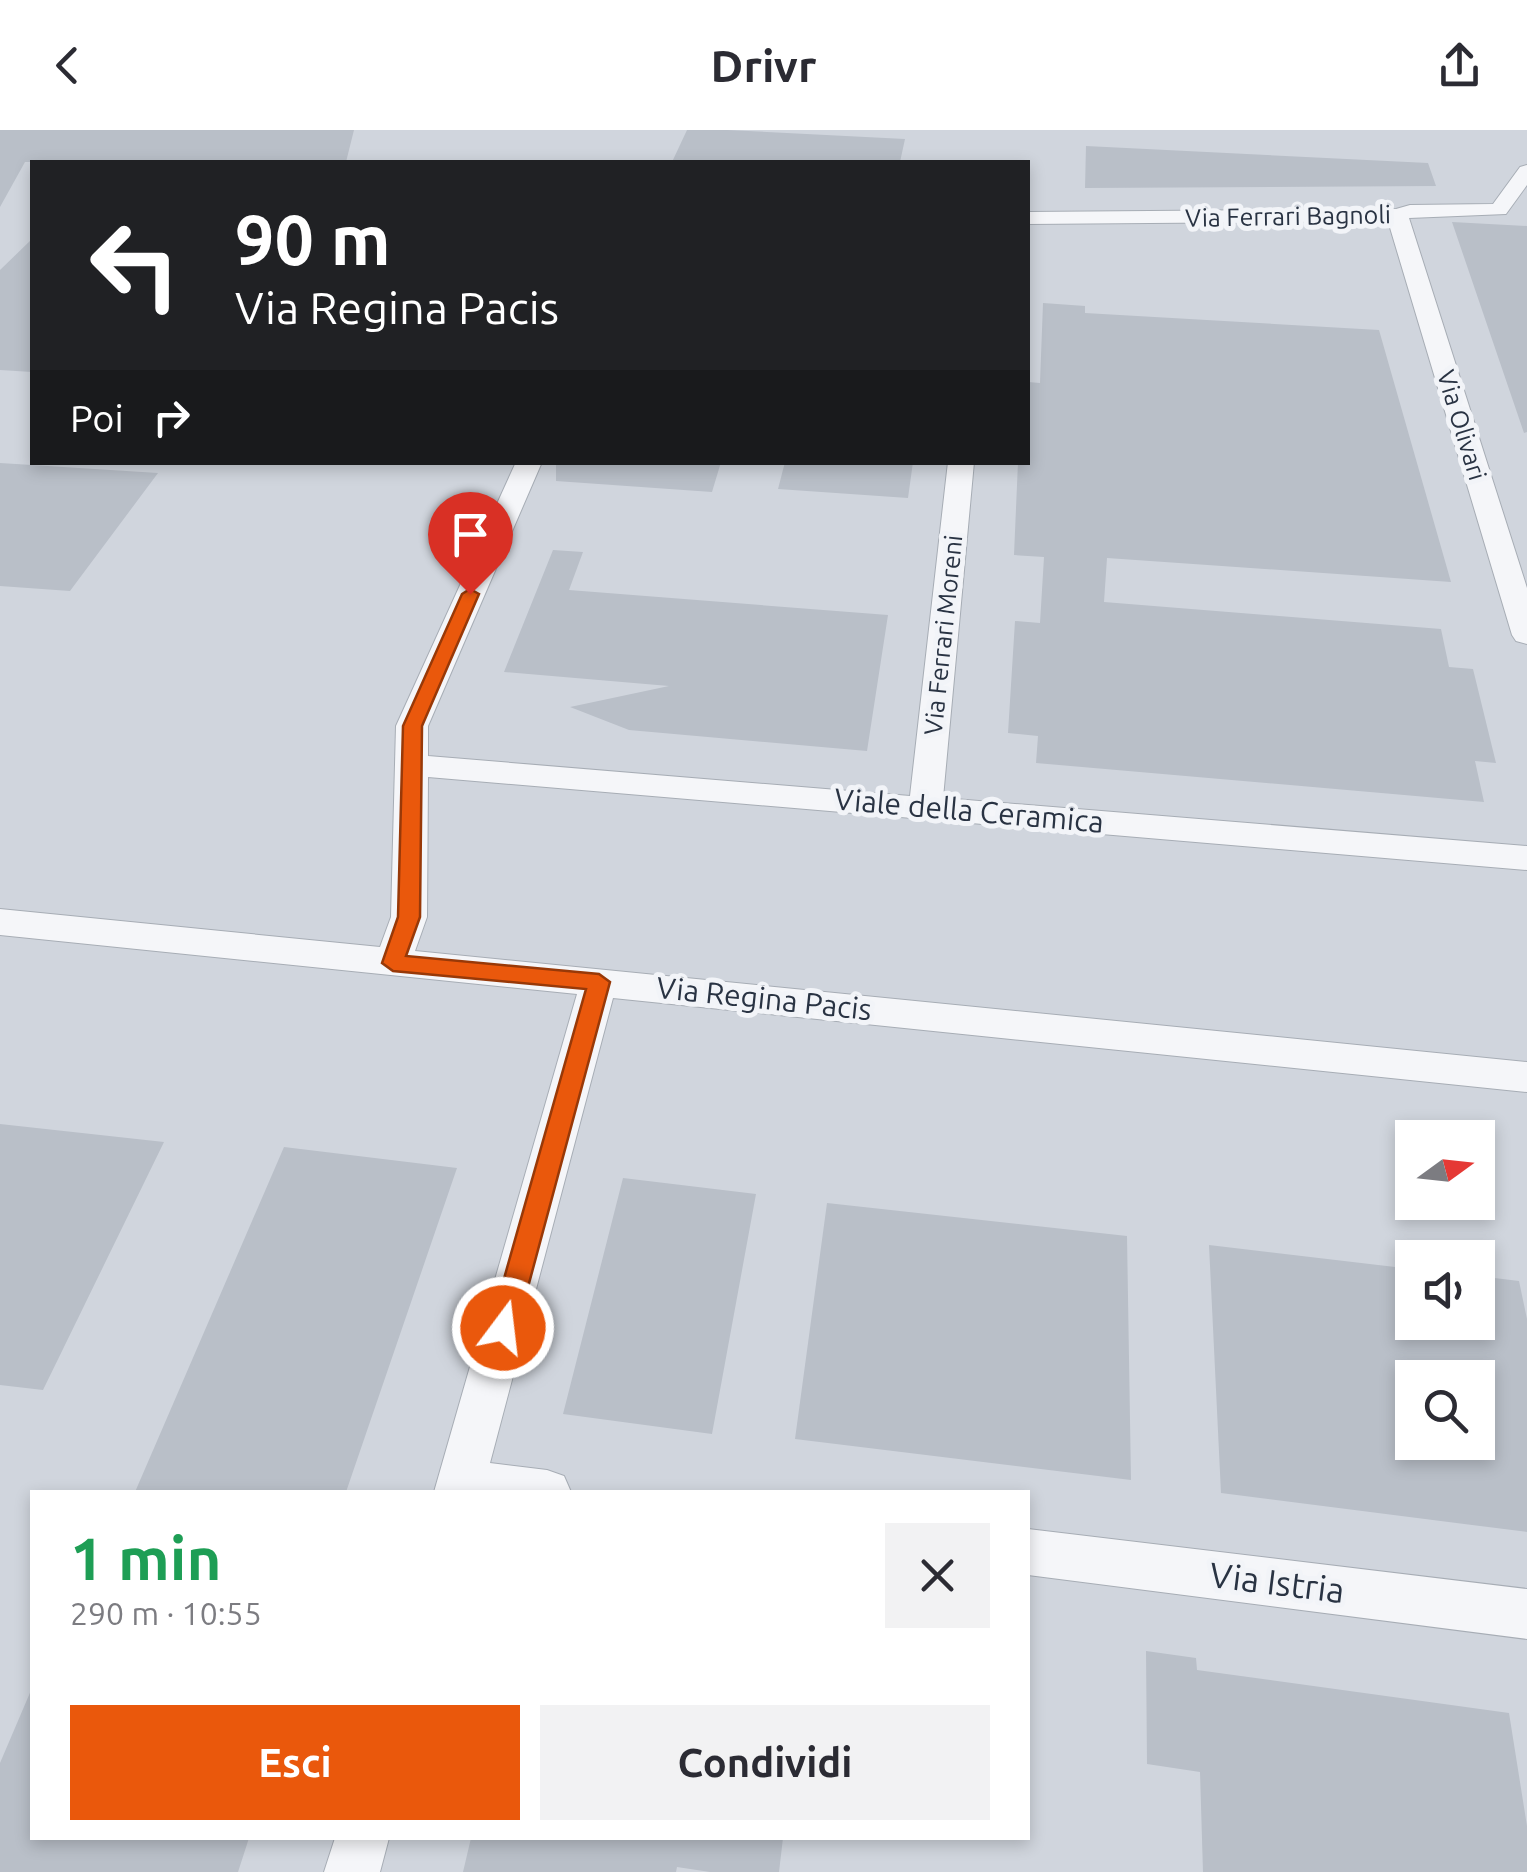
<!DOCTYPE html>
<html lang="it">
<meta charset="utf-8">
<style>
:root{--surface:#fff;--page:#f2f2f3;--text:#2b2b33;--muted:#7c7c81;--accent:#ea580c}
body{margin:0;font-family:Ubuntu,sans-serif;background:var(--page);color:var(--text);height:100vh;display:flex;flex-direction:column;font-size:38px;white-space:nowrap}
*{box-sizing:border-box;margin:0}
p{font-size:32px;color:var(--muted)}
.icon{flex:none;width:55px;height:55px;fill:none;stroke:currentColor;stroke-width:2;stroke-linecap:round;stroke-linejoin:round}
.map{position:relative;flex:1;overflow:hidden}
.panel{position:absolute;left:30px;top:1360px;width:1000px;height:350px;display:flex;flex-direction:column;background:var(--surface);border-radius:0px;box-shadow:0 5px 15px #0003}
.panel>*{flex:none}
.guide{position:absolute;left:30px;top:30px;width:1000px;height:305px;border-radius:0px;box-shadow:0 5px 15px #0003;background:#202124;color:#fff;overflow:hidden}
.needle{width:65px;rotate:75deg}
.controls{position:absolute;left:1395px;top:990px;display:grid;gap:20px}
.controls a{display:grid;place-items:center;width:100px;height:100px;border-radius:0px;background:var(--surface);box-shadow:0 5px 15px #0003;font-size:50px}
.pin{position:absolute;display:grid;place-items:center;width:85px;height:85px;color:#fff;margin:-102px -42px;border-radius:50% 50% 50% 0;rotate:-45deg;box-shadow:0 0 10px #0007}
.pin .icon{rotate:45deg}
.me{position:absolute;width:110px;margin:-55px;rotate:15deg;stroke-linejoin:round;filter:drop-shadow(0 0 8px #0008)}
.turn{display:flex;align-items:center;gap:35px;height:210px;padding:0 40px;font-size:45px}
.turn .icon{width:130px;height:130px;stroke-width:2.5}
.turn b{display:block;font-size:70px;line-height:85px}
.then{display:flex;align-items:center;height:95px;padding:0 40px;background:#0003;gap:20px;font-size:38px}
.round{display:grid;place-items:center;flex:none;width:105px;height:105px;border-radius:0px;background:var(--page)}
.headline{display:flex;align-items:center;justify-content:space-between;height:170px;padding:0 40px}
h1{font-size:60px;font-weight:600;line-height:75px;color:#1e9e55}
.primary-button{display:flex;gap:20px;margin-top:auto;padding:20px 40px}
.primary-button a{flex:1;height:115px;border-radius:0px;background:var(--accent);color:#fff;font-size:40px;font-weight:600;line-height:115px;text-align:center}
.primary-button a+a{background:var(--page);color:var(--text)}
header{display:flex;justify-content:space-between;align-items:center;height:130px;padding:0 40px;background:var(--surface);font-size:45px;font-weight:600}
.map>svg:first-child{display:block}
.built{fill:#d0d5dd;fill-rule:evenodd}
.building{fill:#b9bfc8;fill-rule:evenodd}
.lines{fill:none;stroke-linecap:round;stroke-linejoin:round}
.minor-casing{stroke:#a7adb5;stroke-width:2}
.minor{fill:#f5f6f9;fill-rule:evenodd}
.route{fill:#ea580c;stroke:#983908;stroke-width:2.5}
.labels{text-anchor:middle;stroke-width:10;stroke-linejoin:round;paint-order:stroke}
.far-street-label{font-size:25px;fill:#293343;stroke:#f2f4f8}
.street-label{font-size:30px;fill:#293343;stroke:#f2f4f8}
.near-street-label{font-size:35px;fill:#293343;stroke:#f2f4f8}
</style>
<header><svg class="icon" aria-label="back" viewBox="0 0 24 24"><path d="M15 5l-7 7 7 7"/></svg>Drivr<svg class="icon" aria-label="share" viewBox="0 0 24 24"><path d="M12 15V3M7 8l5-5 5 5M5 13v7h14v-7"/></svg></header>
<div class="map">
<svg width="1527" height="1742" viewBox="0 0 1527 1742">
<rect width="100%" height="100%" fill="#e2e6eb"/>
<path class="built" d="M0,0H1527V1742H0ZM32,32H1028V332H32ZM1412,1008H1478V1072H1412ZM1412,1128H1478V1192H1412ZM1412,1248H1478V1312H1412ZM32,1362H1028V1708H32Z"/>
<path class="building" d="M0,0H354L346,32H25L0,77Z
M687,0H727L905,9L900,32H672Z
M1086,16L1428,33L1436,56L1085,58Z
M1452,92L1527,96V302L1524,303Z
M32,109V242L0,240V140Z
M1043,173L1085,176V183L1379,200L1451,452L1107,428L1104,472L1441,499L1449,537L1473,539L1496,633L1475,631L1484,672L1036,633L1038,606L1008,603L1015,491L1040,493L1044,427L1014,425L1018,332H1028V252L1040,253Z
M556,332H721L712,362L556,351Z
M785,332H913L908,368L778,359Z
M0,333L158,343L70,461L0,456Z
M553,420L583,422L569,460L888,485L867,621L629,600L570,577L669,556L504,542Z
M0,994L164,1012L43,1260L0,1255Z
M284,1017L457,1038L346,1362H135Z
M623,1048L756,1064L712,1304L563,1284Z
M827,1073L1127,1106L1131,1350L795,1309Z
M1209,1115L1412,1139V1192H1478V1146L1519,1151L1527,1189V1402L1221,1363ZM1412,1248H1478V1312H1412Z
M1146,1521L1196,1528L1197,1540L1509,1583L1527,1696V1742H1203L1200,1642L1147,1634Z
M32,1558V1708H249L238,1742H0V1633Z
M471,1708H783L779,1742H710L677,1737L676,1742H463Z"/>
<g class="lines">
<g class="minor-casing">
<path id="minor" d="M1527,35V55L1506,84L1409,88L1527,458V514L1516,511L1512,505L1388,91L1028,94V82L1396,79L1410,75L1493,74L1520,37Z
M516,332H542L428,596V626L910,666L948,332H974L943,668L1527,716V740L428,647L427,787L415,821L1527,932V962L613,868L490,1333L547,1340L564,1346L571,1362H434L577,864L0,805V779L380,817L391,787L396,596Z
M1028,1399L1527,1459V1509L1028,1445Z
M335,1708H389L380,1742H324Z"/>
</g>
<use href="#minor" class="minor"/>
</g>
<path class="route" d="M470,459L479,464L422,596L420,787L406,826L599,844L610,852L517,1198L513,1206L503,1210L494,1206L490,1198L586,859L393,841L382,833L398,787L403,596L462,464Z"/>
<g class="labels">
<g class="far-street-label">
<text transform="translate(1288 86) rotate(-1)" y="9">Via Ferrari Bagnoli</text>
<text transform="translate(1462 295) rotate(73)" y="9">Via Olivari</text>
<text transform="translate(943 505) rotate(-84)" y="9">Via Ferrari Moreni</text>
</g>
<g class="street-label">
<text transform="translate(969 681) rotate(5)" y="10">Viale della Ceramica</text>
<text transform="translate(764 869) rotate(6)" y="10">Via Regina Pacis</text>
</g>
<g class="near-street-label">
<text transform="translate(1277 1453) rotate(7)" y="12">Via Istria</text>
</g>
</g>
</svg>
<div class="controls">
<a><svg class="needle" viewBox="-14 -14 28 28"><path d="M0-13l5 13h-10z" fill="#e53935"/><path d="M0 13l5-13h-10z" fill="#7c7c81"/></svg></a>
<a><svg class="icon" aria-label="sound" viewBox="0 0 24 24"><path d="M4 9h4l5-4v14l-5-4H4zM17 9q2 3 0 6"/></svg></a>
<a><svg class="icon" aria-label="search" viewBox="0 0 24 24"><circle cx="10" cy="10" r="6"/><path d="M15 15l6 6"/></svg></a>
</div>
<div class="pin" style="left:470px;top:464px;background:#d93025"><svg class="icon" aria-label="arrive" viewBox="0 0 24 24"><path d="M6 21V4h12l-3 4 3 4H6"/></svg></div>
<svg class="me" style="left:503px;top:1198px" viewBox="-20 -20 40 40"><circle r="17" fill="#ea580c" stroke="#fff" stroke-width="3"/><path d="M0-11L8 9 0 5-8 9z" fill="#fff"/></svg>
<div class="guide">
<div class="turn"><svg class="icon" aria-label="left" viewBox="0 0 24 24"><path d="M17 20v-9H6M10 6l-5 5 5 5"/></svg><div><b>90 m</b>Via Regina Pacis</div></div>
<div class="then">Poi<svg class="icon" aria-label="right" viewBox="0 0 24 24"><path d="M7 20v-9h11M14 6l5 5-5 5"/></svg></div>
</div>
<section class="panel">
<div class="headline"><div><h1>1 min</h1><p>290 m · 10:55</p></div><a class="round"><svg class="icon" aria-label="close" viewBox="0 0 24 24"><path d="M6 6l12 12M18 6L6 18"/></svg></a></div>
<div class="primary-button"><a>Esci</a><a>Condividi</a></div>
</section>
</div>
